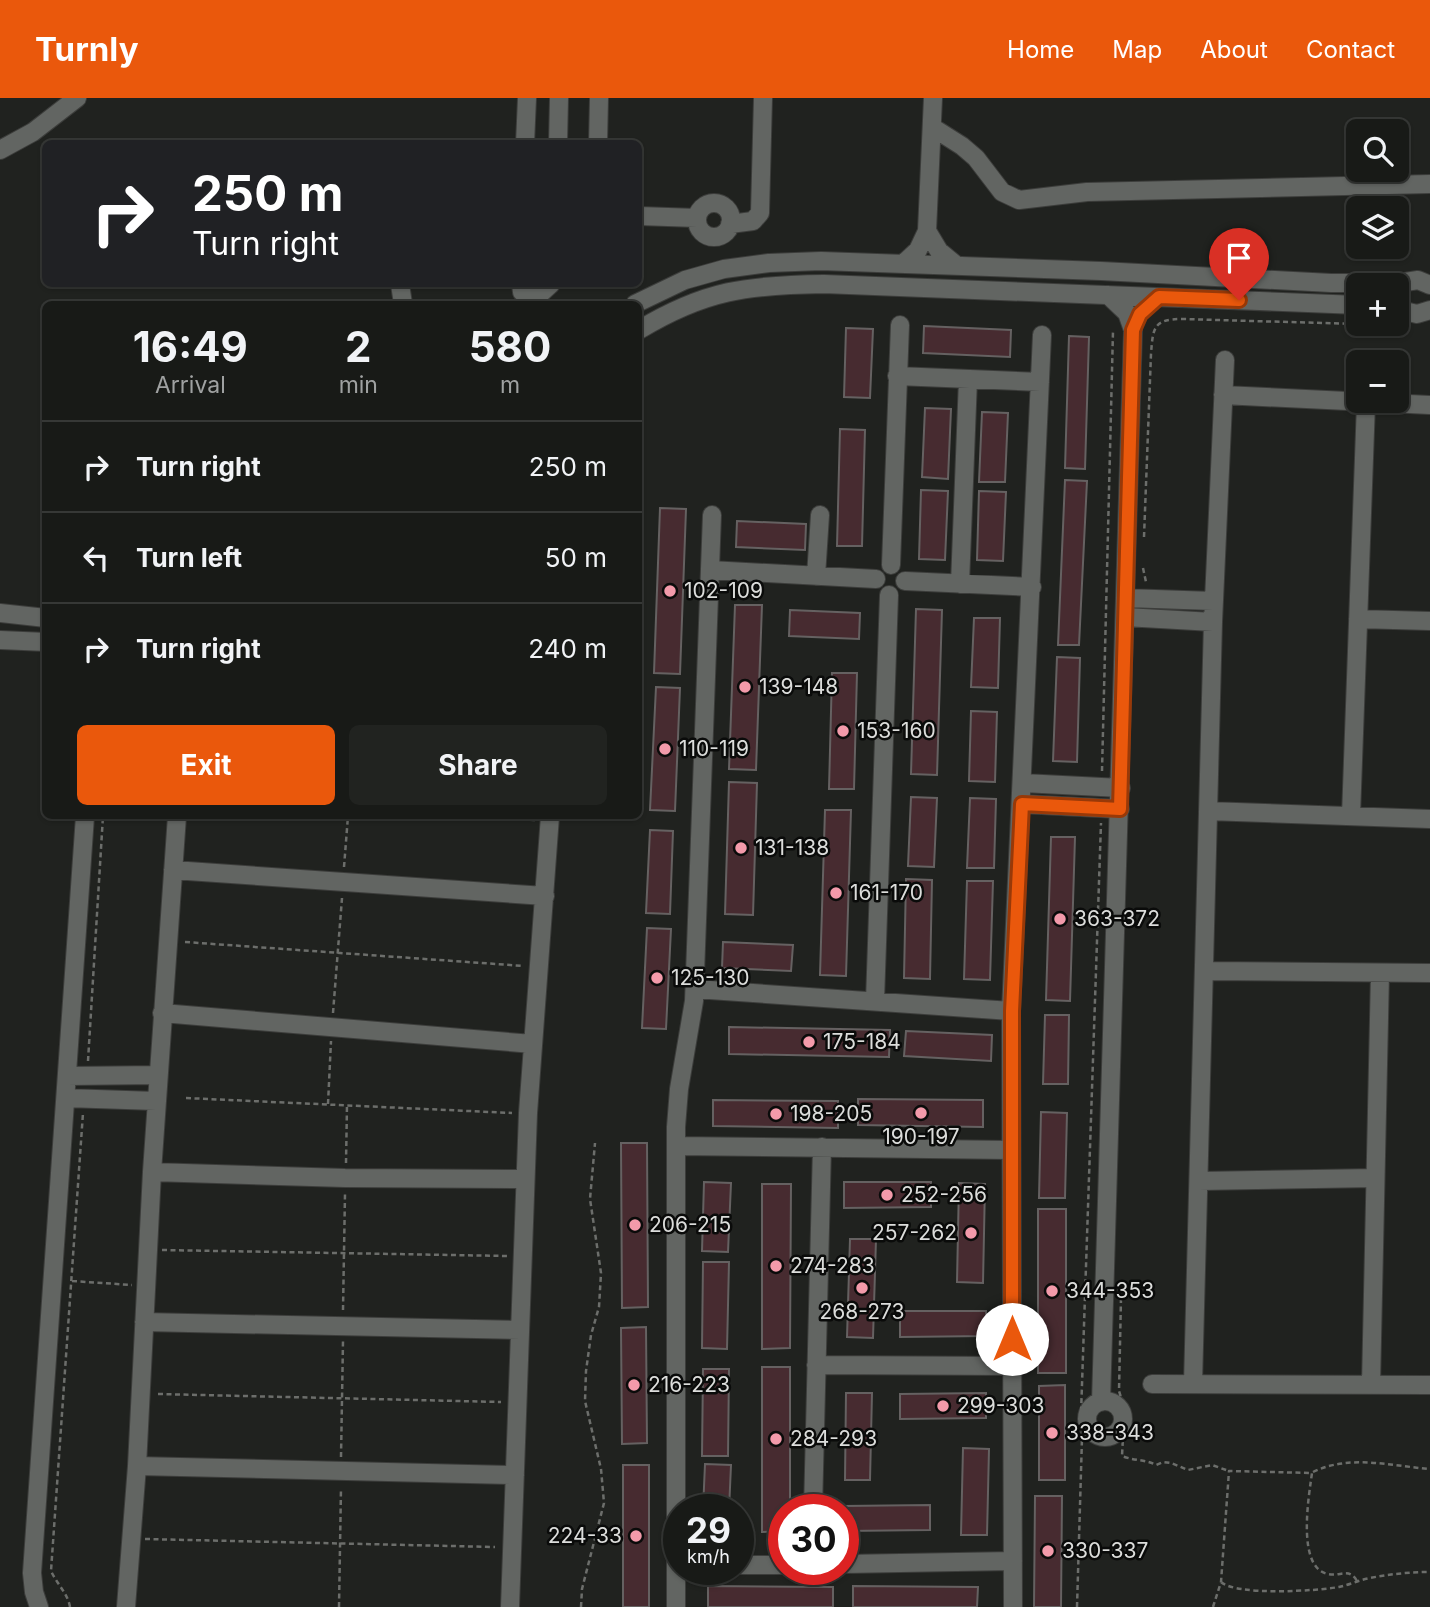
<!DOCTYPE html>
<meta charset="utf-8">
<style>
:root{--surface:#181a17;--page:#212320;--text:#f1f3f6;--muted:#9fa1a1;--line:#363836;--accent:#ea580c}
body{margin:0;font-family:Inter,sans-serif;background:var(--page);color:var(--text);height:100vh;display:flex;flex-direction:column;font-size:26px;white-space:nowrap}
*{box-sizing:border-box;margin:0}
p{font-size:23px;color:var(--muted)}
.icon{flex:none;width:38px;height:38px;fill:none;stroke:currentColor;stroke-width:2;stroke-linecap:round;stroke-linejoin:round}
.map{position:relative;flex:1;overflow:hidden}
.drawer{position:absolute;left:42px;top:203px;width:600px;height:518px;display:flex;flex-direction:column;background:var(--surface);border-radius:10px;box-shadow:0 2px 5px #0004,0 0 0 2px var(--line)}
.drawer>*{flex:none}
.top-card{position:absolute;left:42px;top:42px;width:600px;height:147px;border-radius:10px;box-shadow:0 2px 5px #0004,0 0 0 2px var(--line);background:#202124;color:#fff;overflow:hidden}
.fabs{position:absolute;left:1346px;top:21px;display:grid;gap:14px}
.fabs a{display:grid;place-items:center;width:63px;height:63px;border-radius:10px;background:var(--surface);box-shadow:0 2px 5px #0004,0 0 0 2px var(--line);font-size:35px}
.speed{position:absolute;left:663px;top:1396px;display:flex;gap:14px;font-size:35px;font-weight:700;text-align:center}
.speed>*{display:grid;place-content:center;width:91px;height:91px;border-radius:50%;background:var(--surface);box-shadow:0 2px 5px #0004,0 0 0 2px var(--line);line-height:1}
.speed small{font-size:18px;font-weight:400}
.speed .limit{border:10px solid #d22;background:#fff;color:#111}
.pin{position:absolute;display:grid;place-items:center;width:60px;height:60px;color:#fff;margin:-72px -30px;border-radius:50% 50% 50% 0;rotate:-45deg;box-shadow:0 0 7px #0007}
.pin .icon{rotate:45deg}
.me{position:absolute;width:77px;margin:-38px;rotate:0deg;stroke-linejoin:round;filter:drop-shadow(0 0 5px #0008)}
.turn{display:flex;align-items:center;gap:24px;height:147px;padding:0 35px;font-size:32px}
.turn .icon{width:91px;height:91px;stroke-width:2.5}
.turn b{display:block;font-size:49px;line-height:60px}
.eta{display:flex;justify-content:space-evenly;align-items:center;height:119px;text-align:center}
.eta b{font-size:42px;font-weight:700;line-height:49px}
.cta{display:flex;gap:14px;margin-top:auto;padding:14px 35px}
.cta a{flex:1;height:80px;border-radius:10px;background:var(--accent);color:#fff;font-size:28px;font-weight:700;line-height:80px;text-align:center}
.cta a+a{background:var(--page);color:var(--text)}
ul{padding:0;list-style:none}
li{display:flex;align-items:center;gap:21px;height:91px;padding:0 35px;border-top:2px solid var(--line)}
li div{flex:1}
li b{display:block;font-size:26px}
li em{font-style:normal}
header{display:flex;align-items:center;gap:42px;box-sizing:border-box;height:98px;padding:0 35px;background:var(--accent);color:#fff}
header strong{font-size:33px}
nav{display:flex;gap:38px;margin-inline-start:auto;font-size:24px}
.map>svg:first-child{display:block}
.building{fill:#472b30;stroke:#656161;stroke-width:2}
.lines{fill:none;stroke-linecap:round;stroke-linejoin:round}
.minor-casing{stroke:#3c3d3b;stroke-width:20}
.path{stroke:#6c6e6b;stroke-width:2.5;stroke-dasharray:5 3.5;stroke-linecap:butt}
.minor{stroke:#626562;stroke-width:18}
.route-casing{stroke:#983908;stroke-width:18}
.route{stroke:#ea580c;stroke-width:12}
.poi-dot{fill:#f39aaa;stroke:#0a0b0a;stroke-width:2.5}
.labels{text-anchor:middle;stroke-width:5;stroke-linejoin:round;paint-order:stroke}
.poi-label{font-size:21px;fill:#dcdddb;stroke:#0a0b0a;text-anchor:start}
</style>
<header>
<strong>Turnly</strong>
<nav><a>Home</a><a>Map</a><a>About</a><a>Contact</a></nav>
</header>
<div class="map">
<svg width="1430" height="1509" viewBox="0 0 1430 1509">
<rect width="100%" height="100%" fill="#20221f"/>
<path class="building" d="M924,228L1011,232L1010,259L923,255Z
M846,230L873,231L870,300L844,299Z
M1069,238L1089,239L1085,371L1065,370Z
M925,310L951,311L948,381L922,379Z
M982,314L1008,315L1005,384H979Z
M840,331L865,332L862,448H837Z
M1065,382L1087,383L1079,547H1058Z
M921,392L948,393L945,462L919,461Z
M979,393L1006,394L1003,463L977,462Z
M660,410L686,411L680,576L654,575Z
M737,423L806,426L805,452L736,449Z
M735,507H762L756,672L729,671Z
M916,511L942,512L937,677L911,676Z
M790,512L860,515L859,541L789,538Z
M974,520H1000L998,590L971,589Z
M1057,559L1080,560L1077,664L1053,663Z
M832,575H857L854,691H829Z
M656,589L680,590L675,713L650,712Z
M971,613L997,614L995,684L969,683Z
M729,684L757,685L753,817L725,816Z
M911,699L937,700L934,769L908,768Z
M970,700L996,701L994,770H967Z
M825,712H851L846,878L820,877Z
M650,732L673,733L670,816L646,815Z
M1051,739H1075L1070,903L1046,902Z
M906,781L932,782L930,881L904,880Z
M967,783H993L990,882L964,881Z
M647,830L671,831L666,931L642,930Z
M723,844L793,847L791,873L722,870Z
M1045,917H1069L1068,986H1043Z
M729,929L890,932L889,959L729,956Z
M906,933L992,937L991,963L904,958Z
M858,1001L983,1002V1029L858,1027Z
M713,1002L838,1003V1030L713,1028Z
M1041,1014L1067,1015L1065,1100H1039Z
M621,1045H647L648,1209L622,1210Z
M704,1084L731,1085L728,1154L702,1153Z
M844,1084H931V1109L844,1110Z
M959,1085L985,1086L983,1185L957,1184Z
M762,1086H791L790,1250L762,1251Z
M1038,1111H1066V1275H1038Z
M850,1141H876L873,1240L847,1239Z
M703,1164H729L727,1251L702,1250Z
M900,1213H986V1238L900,1239Z
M646,1229L647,1345L622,1346L621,1230Z
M762,1269H790V1412H784V1433L762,1434Z
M703,1271H729L728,1358H702Z
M1065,1287V1382H1039V1288Z
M846,1295H872L870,1382H845Z
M986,1295V1320L900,1321V1296Z
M963,1350L989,1351L987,1437H961Z
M705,1366L731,1367L729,1412H703Z
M623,1367H649V1509H623Z
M1035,1398H1062L1061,1509H1034Z
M930,1407V1432L844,1433L843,1408Z
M708,1488L833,1489V1509H708Z
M853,1488L978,1489L977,1509H853Z"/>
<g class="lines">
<g class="minor-casing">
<path id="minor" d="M932,29L962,48L976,60L1002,94L1019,102L1087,94L1430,86
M525,46L527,0
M558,46L559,0
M598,46L599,0
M0,52L33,34L77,0
M697 122a17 17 0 1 1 34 0a17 17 0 1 1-34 0Z
M639,118L697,120
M730,126L753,123L760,115L763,0
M927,133L939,153L956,167
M903,166L918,152L927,133L933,0
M400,186L403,206
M521,186L522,194L531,200L538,198L551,186
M635,206L685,182L724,171L769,165L821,163L1101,173L1331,185H1399L1418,182L1430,187
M1396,211L1417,216L1430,212
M639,232C705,192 748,187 824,186L1358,207
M897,278L1040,284
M1223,297L1430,307
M891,467L900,227
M710,472L876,481
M816,478L820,417
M905,483L1032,489
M960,486L968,281
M1126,500L1213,503
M0,515L46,520
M1125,519L1213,524
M1358,521L1430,523
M0,542L46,544
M1023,685L1121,690
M1022,706L1120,711
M1208,713L1430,721
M1351,718L1366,305
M173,772L545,798
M1204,873L1430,875
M695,891L1011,913
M875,903L889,497
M162,915L533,946
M67,978L158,977
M66,1000L156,1003
M676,1048L1011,1052
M152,1074L177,718
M1199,1083L1375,1080
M144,1224L520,1232
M816,1267L1012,1268
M1152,1286L1430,1287
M1193,1286L1213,524L1225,262
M1371,1287L1380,875
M1087 1321a18 18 0 1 1 36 0a18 18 0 1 1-36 0Z
M1101,1304L1133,232L1127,215L1108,197
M137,1368L515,1377
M813,1412L822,1049
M844,1466L1013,1463
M738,1467H784
M39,1509L34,1494L32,1475L85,718
M126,1509L137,1368L152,1074L345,1080L525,1081
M510,1509L528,1015L550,718
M676,1509V1029L679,991L694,903L712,417
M1013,1509L1011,913L1042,237"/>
</g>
<path class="path" d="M1144,439L1151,256C1153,230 1153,221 1182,221L1394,227
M1143,470L1146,484
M1102,673L1113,233
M462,718L535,722
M344,769L348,718
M185,844L524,868
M333,915L342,800
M88,963L103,718
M186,1000L512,1015
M328,1006L331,943
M346,1065L347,1007
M162,1152L509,1158
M72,1183L132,1187
M1121,1200L1119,1293L1127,1319L1123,1339L1122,1358C1134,1363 1145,1361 1156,1367L1163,1364L1171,1365L1188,1372L1212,1367L1229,1373
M343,1212L345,1096
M158,1296L501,1304
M341,1359L343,1243
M1313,1374C1350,1356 1391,1368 1430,1371
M145,1441L495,1449
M1221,1484C1237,1498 1316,1493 1339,1489C1349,1487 1359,1482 1370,1480C1390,1476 1410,1474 1430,1474
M70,1509C68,1496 57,1486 51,1473L83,1015
M339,1509L341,1390
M581,1509L582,1491L604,1405L601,1371L585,1303L586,1273L591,1237L599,1209L601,1175L590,1101L595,1045
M1077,1509L1082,1340L1081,1316L1101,725
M1213,1509L1221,1484L1229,1373L1312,1375C1309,1397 1296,1470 1328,1476C1340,1479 1349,1469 1357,1483"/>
<use href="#minor" class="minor"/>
</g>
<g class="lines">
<g class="route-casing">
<path id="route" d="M1012,1241V913L1022,706L1120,711L1133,232L1140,216L1159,199L1239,202"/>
</g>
<use href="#route" class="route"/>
</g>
<g class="poi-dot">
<circle cx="670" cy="493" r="7"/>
<circle cx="745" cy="589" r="7"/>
<circle cx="843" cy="633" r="7"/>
<circle cx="665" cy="651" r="7"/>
<circle cx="741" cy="750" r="7"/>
<circle cx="836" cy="795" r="7"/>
<circle cx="1060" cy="821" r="7"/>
<circle cx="657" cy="880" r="7"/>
<circle cx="809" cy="944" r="7"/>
<circle cx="921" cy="1015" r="7"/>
<circle cx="776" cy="1016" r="7"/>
<circle cx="887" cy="1097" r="7"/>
<circle cx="635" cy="1127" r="7"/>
<circle cx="971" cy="1135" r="7"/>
<circle cx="776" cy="1168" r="7"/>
<circle cx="862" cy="1190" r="7"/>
<circle cx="1052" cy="1193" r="7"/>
<circle cx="634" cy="1287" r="7"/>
<circle cx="943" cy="1308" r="7"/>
<circle cx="1052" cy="1335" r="7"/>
<circle cx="776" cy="1341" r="7"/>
<circle cx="636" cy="1438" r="7"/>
<circle cx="1048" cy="1453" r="7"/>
</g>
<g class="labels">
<g class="poi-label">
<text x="684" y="500">102-109</text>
<text x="759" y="596">139-148</text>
<text x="857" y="640">153-160</text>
<text x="679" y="658">110-119</text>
<text x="755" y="757">131-138</text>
<text x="850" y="802">161-170</text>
<text x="1074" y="828">363-372</text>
<text x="671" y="887">125-130</text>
<text x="823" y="951">175-184</text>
<text x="790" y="1023">198-205</text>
<text x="921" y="1046" text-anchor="middle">190-197</text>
<text x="901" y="1104">252-256</text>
<text x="649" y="1134">206-215</text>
<text x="957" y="1142" text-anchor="end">257-262</text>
<text x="790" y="1175">274-283</text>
<text x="1066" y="1200">344-353</text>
<text x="862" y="1221" text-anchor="middle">268-273</text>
<text x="648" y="1294">216-223</text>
<text x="957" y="1315">299-303</text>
<text x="1066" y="1342">338-343</text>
<text x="790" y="1348">284-293</text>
<text x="622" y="1445" text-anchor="end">224-33</text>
<text x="1062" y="1460">330-337</text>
</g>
</g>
</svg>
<div class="fabs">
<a><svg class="icon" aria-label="search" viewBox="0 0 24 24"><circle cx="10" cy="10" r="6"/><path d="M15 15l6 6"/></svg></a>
<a><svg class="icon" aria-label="layers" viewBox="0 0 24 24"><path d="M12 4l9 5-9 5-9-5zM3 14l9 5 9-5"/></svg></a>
<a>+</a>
<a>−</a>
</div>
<div class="speed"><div>29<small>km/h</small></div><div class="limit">30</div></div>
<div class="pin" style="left:1239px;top:202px;background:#d93025"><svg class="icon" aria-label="arrive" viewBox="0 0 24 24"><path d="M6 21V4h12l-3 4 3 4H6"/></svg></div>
<svg class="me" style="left:1012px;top:1241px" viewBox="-20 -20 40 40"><circle r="19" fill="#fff"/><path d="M0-13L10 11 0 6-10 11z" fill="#ea580c"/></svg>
<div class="top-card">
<div class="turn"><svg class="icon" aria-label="right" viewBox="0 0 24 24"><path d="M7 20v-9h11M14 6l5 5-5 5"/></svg><div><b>250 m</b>Turn right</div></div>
</div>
<section class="drawer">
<div class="eta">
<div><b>16:49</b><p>Arrival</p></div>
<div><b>2</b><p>min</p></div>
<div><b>580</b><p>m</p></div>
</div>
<ul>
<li><svg class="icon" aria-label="right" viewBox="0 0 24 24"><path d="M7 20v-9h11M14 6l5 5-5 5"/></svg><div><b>Turn right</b></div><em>250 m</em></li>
<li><svg class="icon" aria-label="left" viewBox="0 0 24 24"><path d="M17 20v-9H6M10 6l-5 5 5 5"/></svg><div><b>Turn left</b></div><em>50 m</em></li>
<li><svg class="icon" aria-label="right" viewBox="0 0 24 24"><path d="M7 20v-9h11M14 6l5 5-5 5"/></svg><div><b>Turn right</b></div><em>240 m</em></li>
</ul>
<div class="cta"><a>Exit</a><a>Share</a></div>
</section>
</div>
